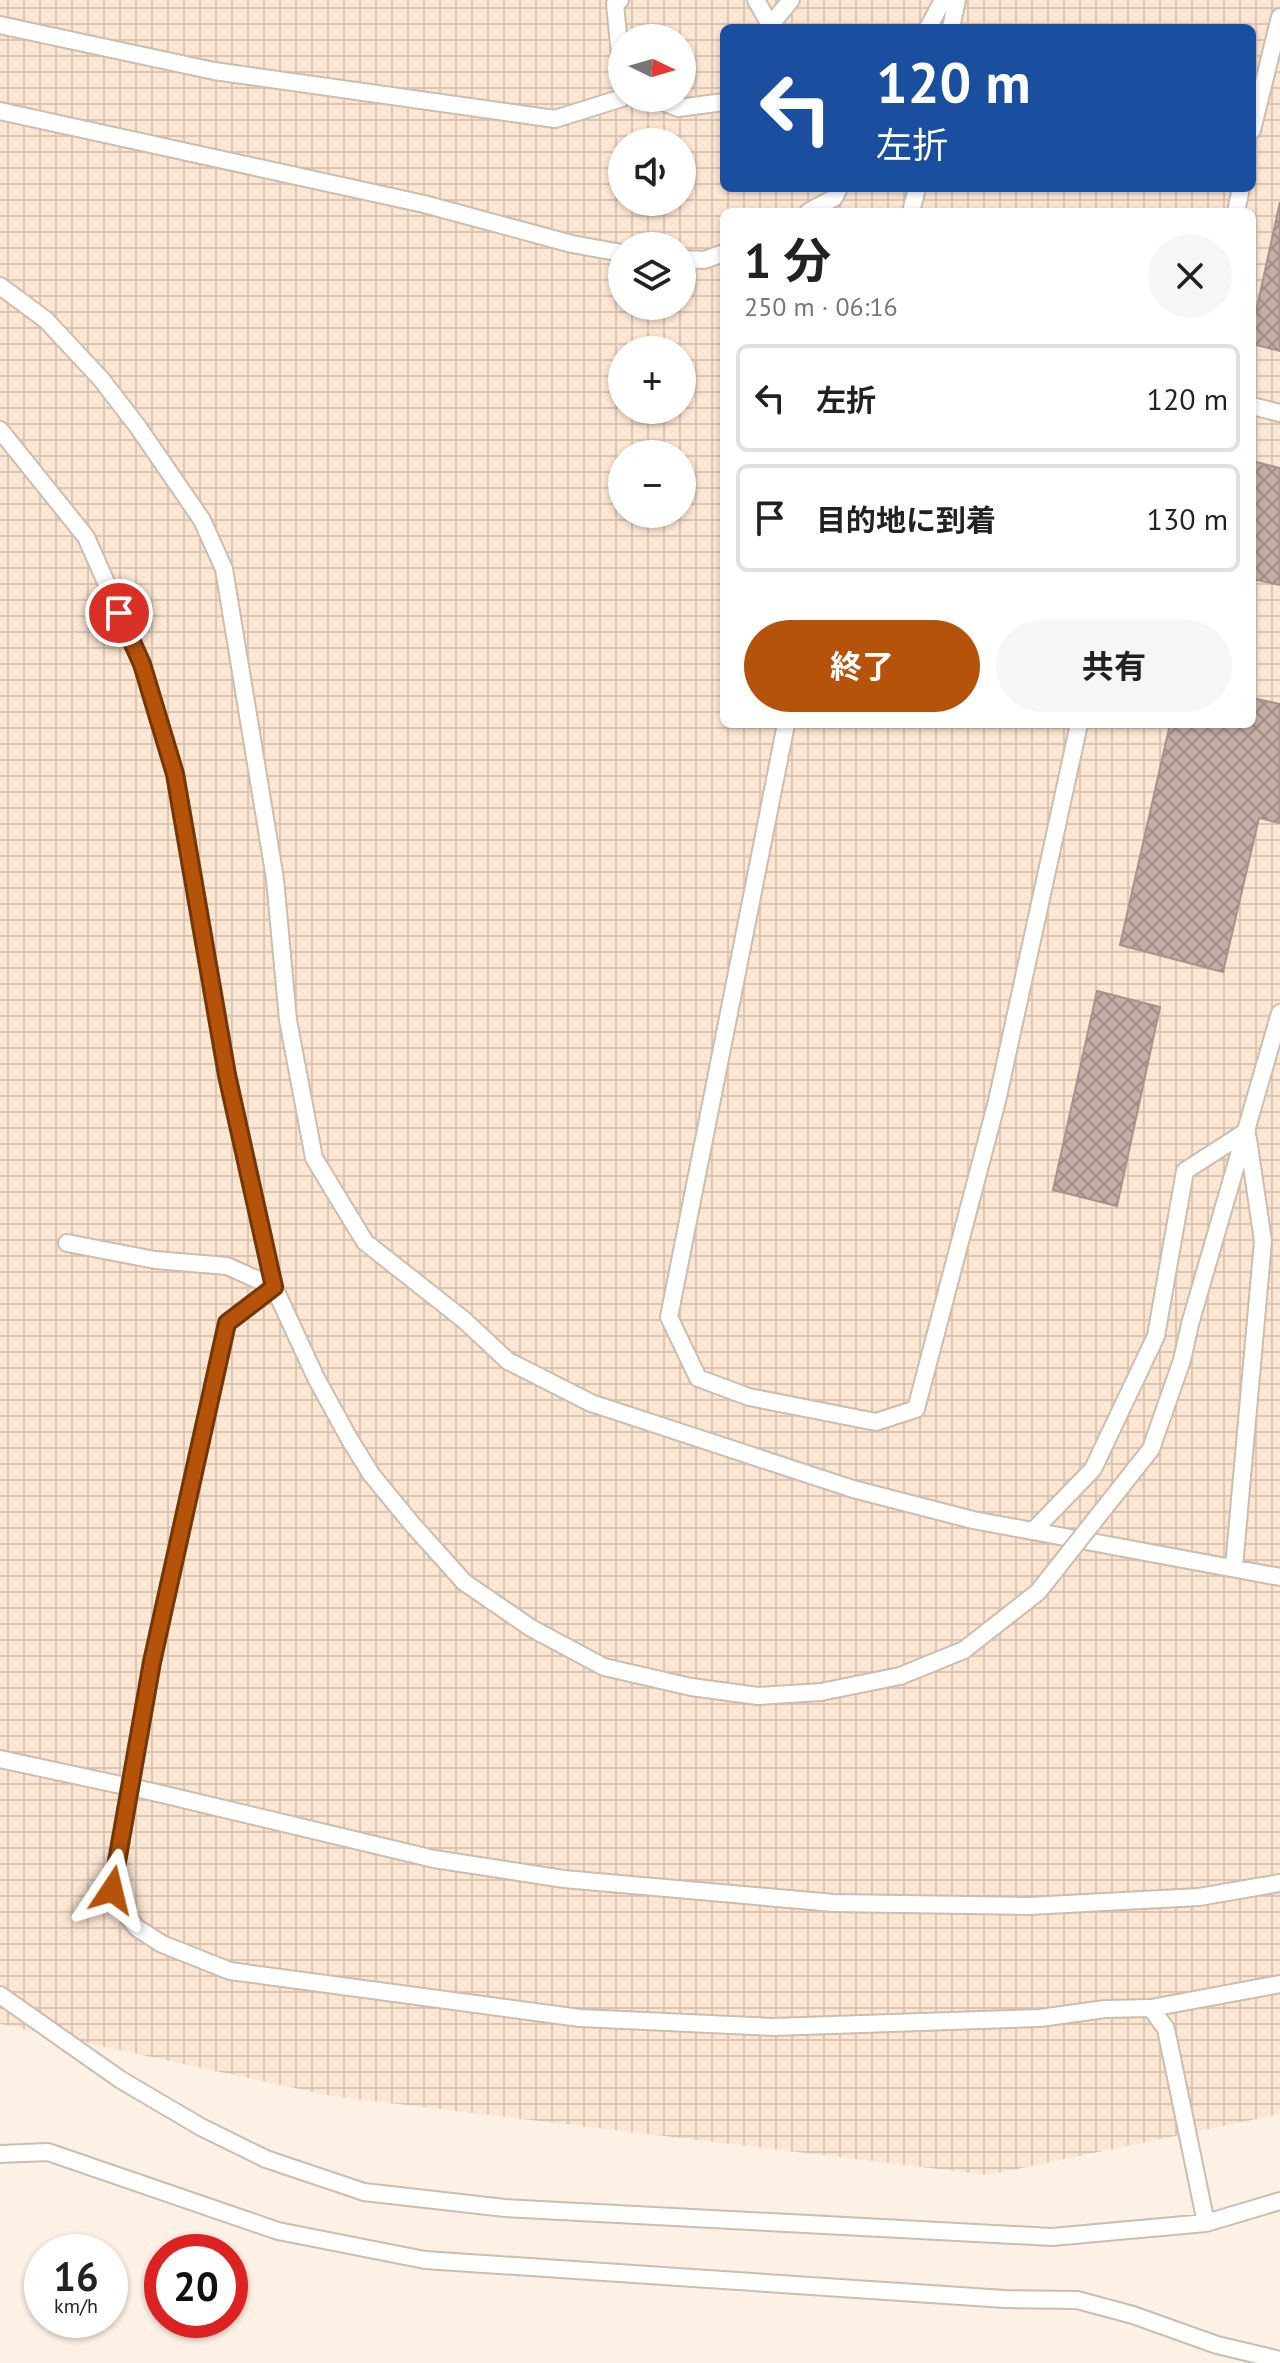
<!DOCTYPE html>
<html lang="ja">
<meta charset="utf-8">
<style>
:root{--surface:#fff;--page:#f6f6f6;--text:#222;--muted:#767676;--line:#e0e0e0;--accent:#b45309}
body{margin:0;font-family:"PT Sans","Noto Sans JP",sans-serif;background:var(--page);color:var(--text);height:100vh;display:flex;flex-direction:column;font-size:30px;white-space:nowrap}
*{box-sizing:border-box;margin:0}
p{font-size:26px;color:var(--muted)}
.icon{flex:none;width:44px;height:44px;fill:none;stroke:currentColor;stroke-width:2;stroke-linecap:round;stroke-linejoin:round}
.map{position:relative;flex:1;overflow:hidden}
.details{position:absolute;left:720px;top:208px;width:536px;height:520px;display:flex;flex-direction:column;background:var(--surface);border-radius:12px;box-shadow:0 2px 6px #0004}
.details>*{flex:none}
.top-card{position:absolute;left:720px;top:24px;width:536px;height:168px;border-radius:12px;box-shadow:0 2px 6px #0004;background:#1a4fa0;color:#fff;overflow:hidden}
.needle{width:52px;rotate:95deg}
.fabs{position:absolute;left:608px;top:24px;display:grid;gap:16px}
.fabs a{display:grid;place-items:center;width:88px;height:88px;border-radius:50%;background:var(--surface);box-shadow:0 2px 6px #0004;font-size:40px}
.speed{position:absolute;left:24px;top:2234px;display:flex;gap:16px;font-size:40px;font-weight:700;text-align:center}
.speed>*{display:grid;place-content:center;width:104px;height:104px;border-radius:50%;background:var(--surface);box-shadow:0 2px 6px #0004;line-height:1}
.speed small{font-size:20px;font-weight:400}
.speed .limit{border:12px solid #d22;background:#fff;color:#111}
.pin{position:absolute;display:grid;place-items:center;width:68px;height:68px;color:#fff;margin:-34px;border:4px solid #fff;border-radius:50%;box-shadow:0 2px 8px #0007}
.me{position:absolute;width:88px;margin:-44px;rotate:10deg;stroke-linejoin:round;filter:drop-shadow(0 0 6px #0008)}
.turn{display:flex;align-items:center;gap:28px;height:168px;padding:0 24px;font-size:36px}
.turn .icon{width:104px;height:104px;stroke-width:2.5}
.turn b{display:block;font-size:56px;line-height:68px}
.round{display:grid;place-items:center;flex:none;width:84px;height:84px;border-radius:42px;background:var(--page)}
.headline{display:flex;align-items:center;justify-content:space-between;height:136px;padding:0 24px}
h1{font-size:48px;font-weight:700;line-height:60px}
.action{display:flex;gap:16px;margin-top:auto;padding:16px 24px}
.action a{flex:1;height:92px;border-radius:48px;background:var(--accent);color:#fff;font-size:32px;font-weight:700;line-height:92px;text-align:center}
.action a+a{background:var(--page);color:var(--text)}
ul{padding:0;list-style:none}
li{display:flex;align-items:center;gap:24px;height:108px;margin:0 16px 12px;padding:0 8px;border:4px solid var(--line);border-radius:12px}
li div{flex:1}
li b{display:block;font-size:30px}
li em{font-style:normal}
.map>svg:first-child{display:block}
.industrial{fill:url(#industrial-grid);fill-rule:evenodd}
.building{fill:url(#building-cross-hatch);stroke:#a6928a;stroke-width:2}
.lines{fill:none;stroke-linecap:round;stroke-linejoin:round}
.lane-casing{stroke:#ccbdaf;stroke-width:20}
.lane{stroke:#fff;stroke-width:16}
.lane-bridge-casing{stroke:#ccbdaf;stroke-width:20;stroke-linecap:butt}
.lane-bridge{stroke:#fff;stroke-width:16}
.route-casing{stroke:#753606;stroke-width:20}
.route{stroke:#b45309;stroke-width:14}
</style>
<div class="map">
<svg width="1280" height="2363" viewBox="0 0 1280 2363">
<defs>
<pattern id="industrial-grid" width="8" height="8" patternUnits="userSpaceOnUse" patternTransform="scale(2)"><rect width="8" height="8" fill="#fce6d2"/><path d="M0 4h8M4 0v8" fill="none" stroke="#d8c5b4"/></pattern>
<pattern id="building-cross-hatch" width="8" height="8" patternUnits="userSpaceOnUse" patternTransform="scale(2)"><rect width="8" height="8" fill="#c2aea6"/><path d="M0 0l8 8M0 8l8-8" fill="none" stroke="#9e8d86"/></pattern>
</defs>
<rect width="100%" height="100%" fill="#fdf0e4"/>
<path class="industrial" d="M0,0H1280V2114L988,2175L331,2096L0,2024ZM724,28H1252V188H724ZM622,38H682V98H622ZM622,142H682V202H622ZM724,212H1252V724H724ZM622,246H682V306H622ZM622,350H682V410H622ZM622,454H682V514H622Z"/>
<path class="building" d="M1280,202V351L1252,344V330Z
M1252,461L1280,468V585L1252,579Z
M1252,698L1280,704V823L1259,818L1223,972L1120,945L1170,724H1252Z
M1097,991L1160,1007L1117,1206L1053,1190Z"/>
<g class="lines">
<g class="lane-casing">
<path id="lane" d="M620,0L615,4L622,75
M756,0L769,23
M0,25L214,71L555,119L622,98
M768,28L791,0
M928,28L943,0
M951,28L957,0
M654,98L678,108L724,102
M0,111L424,204L572,244L622,253
M1252,130L1280,17
M808,212L834,198L839,188
M911,212L917,188
M1236,212L1241,188
M682,259L704,260L724,253
M0,286L46,320L101,379L138,427L202,520L224,569L275,879L288,1020L314,1158L365,1242L464,1320L508,1361L591,1403L853,1489L973,1520L1280,1577
M1252,406L1280,413
M0,430L86,537L142,664L175,774L227,1075L274,1287L316,1378L350,1440L371,1474L412,1524L464,1582L531,1628L604,1667L691,1687L758,1696L821,1692L900,1676L964,1650L1038,1592
M786,724L669,1317L698,1378L749,1397L876,1422L916,1409L997,1101L1079,724
M67,1243L155,1260L227,1266L274,1287
M1151,1449L1182,1360L1190,1324L1280,1013
M1033,1531L1093,1469L1156,1336L1185,1171L1247,1131
M1234,1567L1263,1241L1248,1139
M152,1662L227,1323L274,1287
M0,1759L153,1792L434,1859L564,1879L834,1903L1029,1906L1199,1897L1280,1883
M112,1890L124,1912L137,1928L162,1944L230,1971L580,2018L773,2027L1040,2018L1105,2009L1151,2008L1166,2029L1206,2223
M0,1995L121,2080L201,2127L266,2159L364,2192L505,2208L1052,2237L1206,2223L1280,2201
M1151,2008L1280,1984
M0,2154L48,2152L278,2231L425,2260L1005,2299L1077,2300L1133,2315L1217,2345L1280,2360"/>
</g>
<use href="#lane" class="lane"/>
<g class="lane-bridge-casing">
<path id="lane-bridge" d="M1038,1592L1151,1449
M112,1890L152,1662"/>
</g>
<use href="#lane-bridge" class="lane-bridge"/>
</g>
<g class="lines">
<g class="route-casing">
<path id="route" d="M112,1890L152,1662L227,1323L274,1287L227,1075L175,774L142,664L119,613"/>
</g>
<use href="#route" class="route"/>
</g>
</svg>
<div class="fabs">
<a><svg class="needle" viewBox="-14 -14 28 28"><path d="M0-13l5 13h-10z" fill="#e53935"/><path d="M0 13l5-13h-10z" fill="#767676"/></svg></a>
<a><svg class="icon" aria-label="sound" viewBox="0 0 24 24"><path d="M4 9h4l5-4v14l-5-4H4zM17 9q2 3 0 6"/></svg></a>
<a><svg class="icon" aria-label="layers" viewBox="0 0 24 24"><path d="M12 4l9 5-9 5-9-5zM3 14l9 5 9-5"/></svg></a>
<a>+</a>
<a>−</a>
</div>
<div class="speed"><div>16<small>km/h</small></div><div class="limit">20</div></div>
<div class="pin" style="left:119px;top:613px;background:#d93025"><svg class="icon" aria-label="arrive" viewBox="0 0 24 24"><path d="M6 21V4h12l-3 4 3 4H6"/></svg></div>
<svg class="me" style="left:112px;top:1890px" viewBox="-20 -20 40 40"><path d="M0-17L14 15 0 8-14 15z" fill="#b45309" stroke="#fff" stroke-width="4"/></svg>
<div class="top-card">
<div class="turn"><svg class="icon" aria-label="left" viewBox="0 0 24 24"><path d="M17 20v-9H6M10 6l-5 5 5 5"/></svg><div><b>120 m</b>左折</div></div>
</div>
<section class="details">
<div class="headline"><div><h1>1 分</h1><p>250 m · 06:16</p></div><a class="round"><svg class="icon" aria-label="close" viewBox="0 0 24 24"><path d="M6 6l12 12M18 6L6 18"/></svg></a></div>
<ul>
<li><svg class="icon" aria-label="left" viewBox="0 0 24 24"><path d="M17 20v-9H6M10 6l-5 5 5 5"/></svg><div><b>左折</b></div><em>120 m</em></li>
<li><svg class="icon" aria-label="arrive" viewBox="0 0 24 24"><path d="M6 21V4h12l-3 4 3 4H6"/></svg><div><b>目的地に到着</b></div><em>130 m</em></li>
</ul>
<div class="action"><a>終了</a><a>共有</a></div>
</section>
</div>
